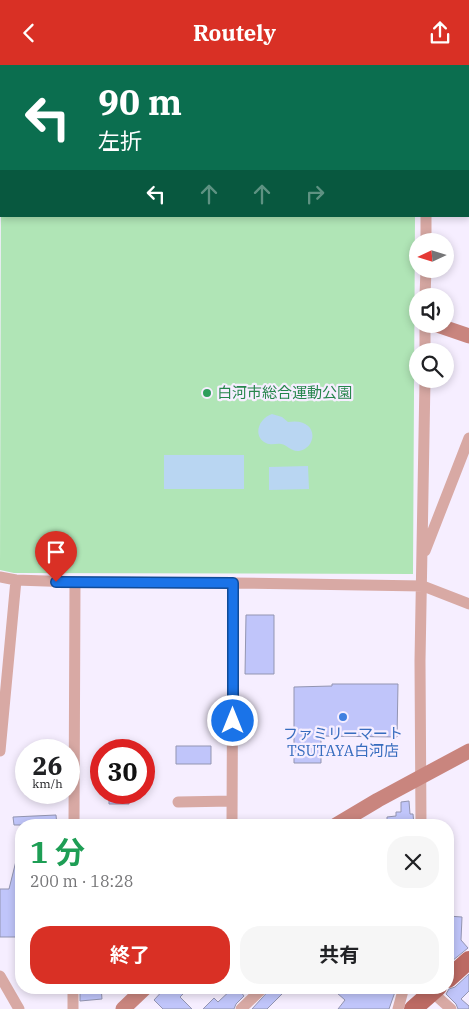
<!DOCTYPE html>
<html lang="ja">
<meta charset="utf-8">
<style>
:root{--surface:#fff;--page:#f6f6f6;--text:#202124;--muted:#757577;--accent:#d93025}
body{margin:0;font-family:"IBM Plex Serif","Noto Sans JP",serif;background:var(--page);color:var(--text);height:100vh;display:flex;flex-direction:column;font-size:19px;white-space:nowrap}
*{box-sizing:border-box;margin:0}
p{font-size:16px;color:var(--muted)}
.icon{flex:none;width:28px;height:28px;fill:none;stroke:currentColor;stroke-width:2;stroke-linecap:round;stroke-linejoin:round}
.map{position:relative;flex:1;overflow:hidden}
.details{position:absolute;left:15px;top:754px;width:439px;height:175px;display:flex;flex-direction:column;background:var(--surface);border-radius:20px;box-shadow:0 2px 8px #0003}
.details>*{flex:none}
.guide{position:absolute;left:0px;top:0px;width:470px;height:152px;box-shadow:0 2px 8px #0003;background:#0b6e4f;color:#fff;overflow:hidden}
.needle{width:32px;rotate:266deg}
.fabs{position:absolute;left:409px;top:168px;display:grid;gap:10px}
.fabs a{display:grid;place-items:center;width:45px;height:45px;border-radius:50%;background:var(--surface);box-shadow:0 2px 8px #0003;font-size:25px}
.speed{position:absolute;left:15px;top:674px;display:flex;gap:10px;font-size:25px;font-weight:700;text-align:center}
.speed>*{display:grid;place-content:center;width:65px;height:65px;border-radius:50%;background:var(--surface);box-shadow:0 2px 8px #0003;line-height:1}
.speed small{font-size:12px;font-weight:400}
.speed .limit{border:8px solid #d22;background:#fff;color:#111}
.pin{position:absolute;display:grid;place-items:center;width:42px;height:42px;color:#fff;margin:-51px -21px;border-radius:50% 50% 50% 0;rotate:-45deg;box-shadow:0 0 5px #0007}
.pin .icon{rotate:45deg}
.me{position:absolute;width:55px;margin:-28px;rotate:0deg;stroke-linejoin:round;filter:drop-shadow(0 0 4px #0008)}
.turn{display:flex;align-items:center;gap:18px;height:105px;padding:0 15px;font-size:22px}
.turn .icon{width:65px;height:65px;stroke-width:2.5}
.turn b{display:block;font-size:35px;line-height:42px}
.lanes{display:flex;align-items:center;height:48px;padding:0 15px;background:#0003;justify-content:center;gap:25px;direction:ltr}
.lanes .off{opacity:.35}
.round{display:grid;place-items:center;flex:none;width:52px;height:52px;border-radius:20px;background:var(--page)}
.summary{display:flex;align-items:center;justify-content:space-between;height:85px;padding:0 15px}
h1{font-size:30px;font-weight:700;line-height:38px;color:#1e9e55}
.action{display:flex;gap:10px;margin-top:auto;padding:10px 15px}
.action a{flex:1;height:58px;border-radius:20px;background:var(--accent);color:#fff;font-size:20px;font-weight:700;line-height:58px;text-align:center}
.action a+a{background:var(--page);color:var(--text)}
header{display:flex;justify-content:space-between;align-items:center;height:65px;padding:0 15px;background:var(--accent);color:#fff;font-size:22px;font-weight:700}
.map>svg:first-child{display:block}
.green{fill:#b0e5b6}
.water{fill:#b9d6f2}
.building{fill:#c0c5fa;stroke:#9395b1}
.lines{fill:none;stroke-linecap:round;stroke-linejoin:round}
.street{stroke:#d8a9a4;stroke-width:11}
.secondary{stroke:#c9857e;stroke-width:15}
.primary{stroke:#bc6a63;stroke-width:18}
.route-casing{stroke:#114b97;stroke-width:12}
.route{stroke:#1a73e8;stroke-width:9}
.leisure-dot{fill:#2e9e5b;stroke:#f6eeff;stroke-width:2}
.shop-dot{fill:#3f7fe0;stroke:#f6eeff;stroke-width:2}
.labels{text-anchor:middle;stroke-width:4.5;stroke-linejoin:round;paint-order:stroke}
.leisure-label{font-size:15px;fill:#27864d;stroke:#f6eeff;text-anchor:start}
.shop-label{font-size:15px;fill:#366cbe;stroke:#f6eeff}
</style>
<header><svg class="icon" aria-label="back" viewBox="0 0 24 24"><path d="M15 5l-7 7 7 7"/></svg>Routely<svg class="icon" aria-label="share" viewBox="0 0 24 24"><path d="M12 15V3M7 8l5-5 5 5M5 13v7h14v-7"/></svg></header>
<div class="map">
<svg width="469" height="944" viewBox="0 0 469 944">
<rect width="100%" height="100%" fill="#f6eeff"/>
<path class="green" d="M36,0H416L36,1Z
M1,105V151H415L413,509L14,508L0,505Z"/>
<path class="water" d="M272,349L282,352L288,357C319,352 318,383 299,386C291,387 288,380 281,379C276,378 272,381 266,378C252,371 259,353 272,349Z
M164,390H244V424H164Z
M308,401L309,424L269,425V402Z"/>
<path class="building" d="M246,550H274V609H245Z
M332,619H398L397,672L321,671V698H294V622L332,621Z
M176,681H211V699H176Z
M109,728H128L129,739H109Z
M409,736L410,749H413L414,759L387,760V752L396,751V747H401V737Z
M56,750L57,760H14L13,752Z
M18,788H21V872H0V824H9Z
M448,851L462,852L461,875L468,883L452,896L448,892Z
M469,909V926L461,934L469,941V944H458L456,939L446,929L449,924L455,922Z
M80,922H101L102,934L80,936Z
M166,922H190L180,932L192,944H163L154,935Z
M234,922H237L244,931L236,939L234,944H203L214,933L218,937Z
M272,922H280L284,927L267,944H252Z
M342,922H393L396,924L389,944H338L345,935L337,928Z"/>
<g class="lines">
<path class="street" d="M29,1V0
M427,1V0
M0,90L1,86
M426,176V151
M425,231L426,204
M425,286V259
M425,486L469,373
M0,512L16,515L75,517L233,518L423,521L469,539
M0,686L16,515
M178,737L232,736
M74,760L75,517
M232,760L233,518
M421,760L420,596L425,314
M0,911L19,944
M432,927L451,944
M73,944V922
M241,944L264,922
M398,944L404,922"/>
<path class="secondary" d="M434,259L469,271
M336,760L378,735L469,686
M123,944L146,922"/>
<path class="primary" d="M448,914L469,895
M413,944L438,922"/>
</g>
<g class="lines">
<g class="route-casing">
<path id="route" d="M56,517L233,518V656"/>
</g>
<use href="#route" class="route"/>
</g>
<circle class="leisure-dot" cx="207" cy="328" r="5"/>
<circle class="shop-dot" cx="343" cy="652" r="5"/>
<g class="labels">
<g class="leisure-label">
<text x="217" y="333">白河市総合運動公園</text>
</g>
<g class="shop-label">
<text x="343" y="674">ファミリーマート<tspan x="343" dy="17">TSUTAYA白河店</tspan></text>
</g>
</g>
</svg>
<div class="fabs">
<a><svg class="needle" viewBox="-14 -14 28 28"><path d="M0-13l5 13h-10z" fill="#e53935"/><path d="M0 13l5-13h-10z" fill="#757577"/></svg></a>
<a><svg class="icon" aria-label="sound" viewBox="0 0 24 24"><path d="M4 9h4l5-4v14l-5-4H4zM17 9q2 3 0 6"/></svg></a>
<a><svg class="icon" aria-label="search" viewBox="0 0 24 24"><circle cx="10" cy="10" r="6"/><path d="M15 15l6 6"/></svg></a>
</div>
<div class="speed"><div>26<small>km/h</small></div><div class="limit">30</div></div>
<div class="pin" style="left:56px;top:517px;background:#d93025"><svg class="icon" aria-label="arrive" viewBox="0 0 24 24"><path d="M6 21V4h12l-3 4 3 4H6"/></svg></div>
<svg class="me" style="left:233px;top:656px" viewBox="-20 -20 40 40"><circle r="17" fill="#1a73e8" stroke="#fff" stroke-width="3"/><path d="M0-11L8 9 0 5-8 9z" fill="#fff"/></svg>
<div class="guide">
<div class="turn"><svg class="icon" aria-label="left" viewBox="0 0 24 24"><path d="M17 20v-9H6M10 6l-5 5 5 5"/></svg><div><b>90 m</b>左折</div></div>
<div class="lanes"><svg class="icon" aria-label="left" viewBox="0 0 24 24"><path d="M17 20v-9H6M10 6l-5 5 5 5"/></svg><svg class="icon off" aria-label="ahead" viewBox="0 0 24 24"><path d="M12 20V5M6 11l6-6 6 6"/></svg><svg class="icon off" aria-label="ahead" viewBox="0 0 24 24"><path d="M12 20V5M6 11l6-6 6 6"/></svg><svg class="icon off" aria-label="right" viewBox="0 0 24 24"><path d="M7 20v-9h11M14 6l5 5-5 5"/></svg></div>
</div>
<section class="details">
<div class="summary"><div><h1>1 分</h1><p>200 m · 18:28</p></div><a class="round"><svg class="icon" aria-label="close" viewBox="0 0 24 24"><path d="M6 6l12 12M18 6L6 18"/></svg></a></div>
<div class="action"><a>終了</a><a>共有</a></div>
</section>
</div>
